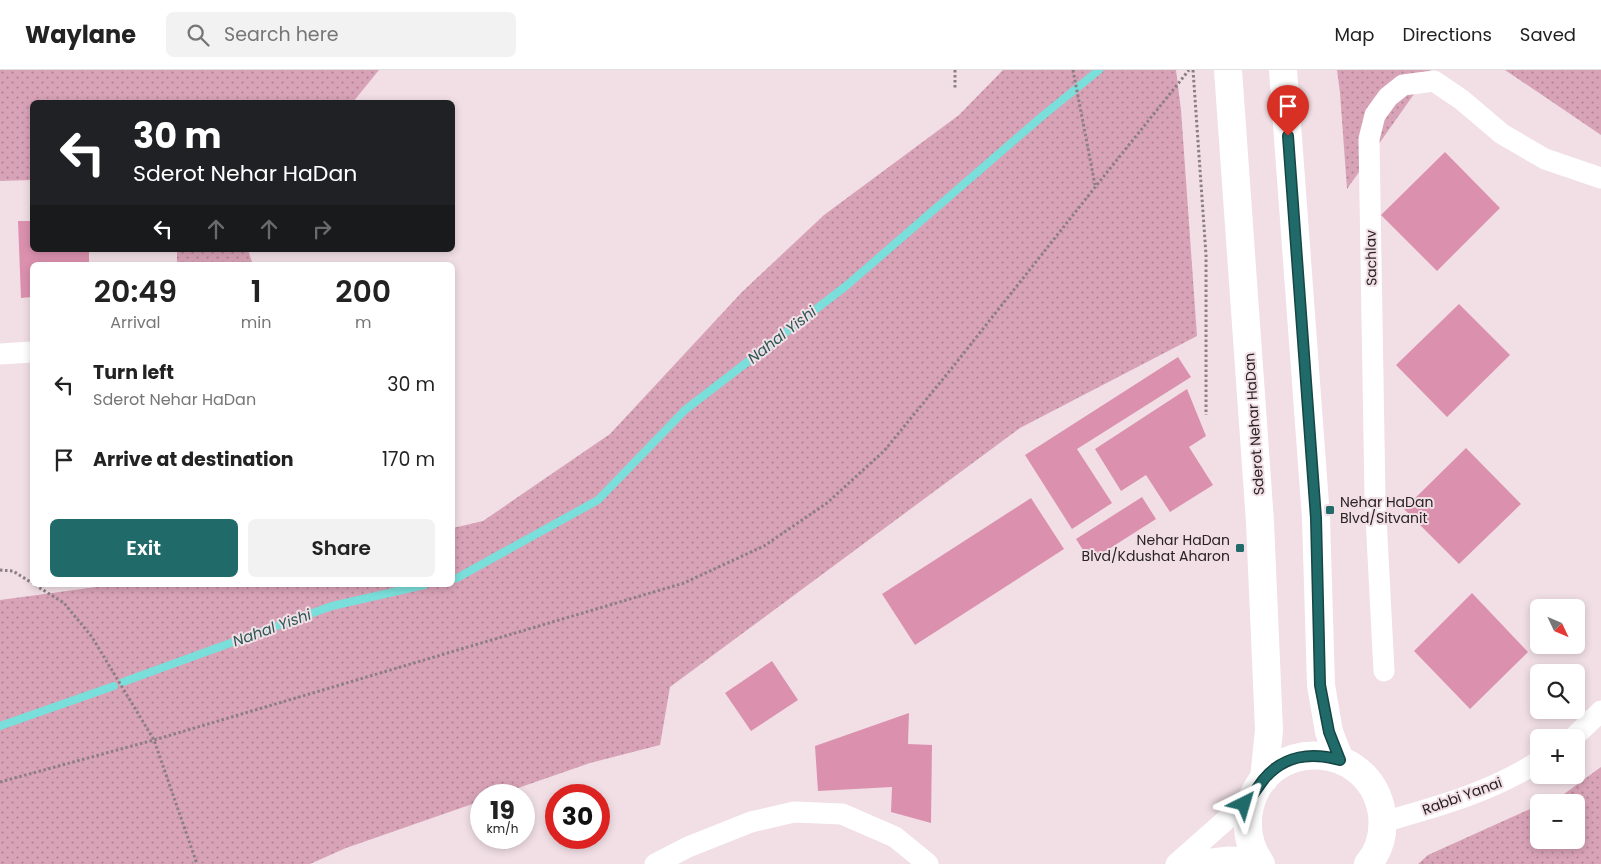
<!DOCTYPE html>
<meta charset="utf-8">
<style>
:root{--surface:#fff;--page:#f2f2f2;--text:#222;--muted:#767676;--line:#e0e0e0;--accent:#206b69}
body{margin:0;font-family:Poppins,sans-serif;background:var(--page);color:var(--text);height:100vh;display:flex;flex-direction:column;font-size:19px;white-space:nowrap}
*{box-sizing:border-box;margin:0}
p{font-size:16px;color:var(--muted)}
.icon{flex:none;width:28px;height:28px;fill:none;stroke:currentColor;stroke-width:2;stroke-linecap:round;stroke-linejoin:round}
.map{position:relative;flex:1;overflow:hidden}
.drawer{position:absolute;left:30px;top:192px;width:425px;height:325px;display:flex;flex-direction:column;background:var(--surface);border-radius:8px;box-shadow:0 2px 8px #0003}
.drawer>*{flex:none}
.top-card{position:absolute;left:30px;top:30px;width:425px;height:152px;border-radius:8px;box-shadow:0 2px 8px #0003;background:#202124;color:#fff;overflow:hidden}
.needle{width:32px;rotate:134deg}
.buttons{position:absolute;left:1530px;top:529px;display:grid;gap:10px}
.buttons a{display:grid;place-items:center;width:55px;height:55px;border-radius:8px;background:var(--surface);box-shadow:0 2px 8px #0003;font-size:25px}
.speed{position:absolute;left:470px;top:714px;display:flex;gap:10px;font-size:25px;font-weight:700;text-align:center}
.speed>*{display:grid;place-content:center;width:65px;height:65px;border-radius:50%;background:var(--surface);box-shadow:0 2px 8px #0003;line-height:1}
.speed small{font-size:12px;font-weight:400}
.speed .limit{border:8px solid #d22;background:#fff;color:#111}
.pin{position:absolute;display:grid;place-items:center;width:42px;height:42px;color:#fff;margin:-51px -21px;border-radius:50% 50% 50% 0;rotate:-45deg;box-shadow:0 0 5px #0007}
.pin .icon{rotate:45deg}
.me{position:absolute;width:55px;margin:-28px;rotate:40deg;stroke-linejoin:round;filter:drop-shadow(0 0 4px #0008)}
.turn{display:flex;align-items:center;gap:18px;height:105px;padding:0 20px;font-size:22px}
.turn .icon{width:65px;height:65px;stroke-width:2.5}
.turn b{display:block;font-size:35px;line-height:42px}
.lanes{display:flex;align-items:center;height:48px;padding:0 20px;background:#0003;justify-content:center;gap:25px;direction:ltr}
.lanes .off{opacity:.35}
.eta{display:flex;justify-content:space-evenly;align-items:center;height:85px;text-align:center}
.eta b{font-size:30px;font-weight:600;line-height:35px}
.primary-button{display:flex;gap:10px;margin-top:auto;padding:10px 20px}
.primary-button a{flex:1;height:58px;border-radius:8px;background:var(--accent);color:#fff;font-size:20px;font-weight:600;line-height:58px;text-align:center}
.primary-button a+a{background:var(--page);color:var(--text)}
ul{padding:0;list-style:none}
li{display:flex;align-items:center;gap:15px;height:75px;padding:0 20px}
li div{flex:1}
li b{display:block;font-size:19px}
li em{font-style:normal}
header{display:flex;align-items:center;gap:30px;box-sizing:border-box;height:70px;padding:0 25px;background:var(--surface);border-bottom:1px solid var(--line)}
header strong{font-size:24px}
nav{display:flex;gap:28px;margin-inline-start:auto;font-size:18px}
.search{width:350px;height:45px;background:var(--page);display:flex;align-items:center;gap:12px;box-sizing:border-box;padding:0 18px;border-radius:8px;color:var(--muted);font-size:19px}
.map>svg:first-child{display:block}
.grass{fill:url(#grass-dots)}
.lines{fill:none;stroke-linecap:round;stroke-linejoin:round}
.stream{stroke:#7adfda;stroke-width:8}
.building{fill:#db91ae}
.path{stroke:#8b7f83;stroke-width:3;stroke-dasharray:2.5 2.5;stroke-linecap:butt}
.street{stroke:#fff;stroke-width:21}
.secondary{stroke:#fff;stroke-width:28}
.route-casing{stroke:#154644;stroke-width:12}
.route{stroke:#206b69;stroke-width:9}
.poi-dot{fill:#206b69;stroke:#f1dfe5;stroke-width:2}
.labels{text-anchor:middle;stroke-width:4;stroke-linejoin:round;paint-order:stroke}
.street-label{font-size:14px;fill:#292325;stroke:#f1dfe5}
.poi-label{font-size:14px;fill:#292325;stroke:#f1dfe5;text-anchor:start}
.water-label{font-size:15px;font-style:italic;fill:#2a5755;stroke:#f1dfe5}
</style>
<header>
<strong>Waylane</strong>
<div class="search"><svg class="icon" aria-label="search" viewBox="0 0 24 24"><circle cx="10" cy="10" r="6"/><path d="M15 15l6 6"/></svg>Search here</div>
<nav><a>Map</a><a>Directions</a><a>Saved</a></nav>
</header>
<div class="map">
<svg width="1601" height="794" viewBox="0 0 1601 794">
<defs>
<pattern id="grass-dots" width="8" height="8" patternUnits="userSpaceOnUse" patternTransform="scale(1.25)"><rect width="8" height="8" fill="#d9a3b7"/><path d="M2 2h.1M6 6h.1" fill="none" stroke="#b08495" stroke-width="1.8" stroke-linecap="round"/></pattern>
</defs>
<rect width="100%" height="100%" fill="#f1dfe5"/>
<path class="grass" d="M0,0H379L353,32H32V110L0,111Z
M1003,0H1176L1181,40L1197,266L1020,358L670,617L660,675L590,693L498,725H481V731L346,778L310,794H0V530L111,515H452L453,458L483,451L610,364L742,222L824,145L959,45Z
M1337,0H1431L1347,119L1340,23Z
M1505,0H1601V65Z
M177,180H248L253,195H177Z
M1601,697V794H1418L1428,785L1539,735V770H1576V732H1544L1564,724Z"/>
<g class="lines">
<path class="stream" d="M452,509L457,508L598,430L685,340L846,216L1040,48L1099,0
M123,612L332,536L424,515
M0,656L114,616"/>
</g>
<path class="building" d="M1445,82L1500,138L1437,201L1381,145Z
M18,151H32V180H89V195H32V227L21,228Z
M1459,234L1510,285L1447,347L1396,295Z
M1178,287L1191,307L1077,379L1112,433L1072,459L1025,385Z
M1187,319L1206,366L1189,377L1213,415L1170,442L1146,405L1121,421L1095,379Z
M1466,378L1521,434L1459,494L1404,439Z
M1142,427L1156,449L1090,491L1076,469Z
M1031,428L1064,479L915,575L882,524Z
M1472,523L1528,582L1470,639L1414,581Z
M772,591L798,630L751,661L725,623Z
M909,643L908,674L932,675L931,753L891,742L892,717L818,721L815,676Z"/>
<g class="lines">
<path class="path" d="M955,0V18
M1073,0L1095,115
M1193,0L1206,185V345
M0,500L13,501L32,513
M35,515L64,533L92,567L154,670L197,794
M0,712L154,670L684,513L764,476L827,433L884,381L952,298L1096,116L1189,0"/>
<path class="street" d="M0,284L32,282
M1384,601L1375,428L1369,69L1375,45L1388,27L1403,15L1434,11L1462,30L1502,64L1545,89L1601,108
M1573,668L1601,641
M1383,752C1436,737 1492,722 1539,691
M1178,793L1229,787L1257,788
M655,794L688,777L751,752L794,742L842,744L895,767L928,794
M1176,794L1252,727"/>
<path class="secondary" d="M1228,0L1260,452L1269,660L1264,709
M1283,0L1316,448L1321,615L1329,662L1340,690
M1261,794C1249,777 1245,757 1250,736C1268,665 1371,670 1382,744C1384,762 1380,780 1368,794"/>
</g>
<g class="lines">
<g class="route-casing">
<path id="route" d="M1244,734C1253,726 1257,718 1264,709C1284,685 1312,682 1340,690L1329,662L1320,615L1316,448L1288,66"/>
</g>
<use href="#route" class="route"/>
</g>
<g class="poi-dot">
<rect x="1325" y="435" width="10" height="10" rx="2.5"/>
<rect x="1235" y="473" width="10" height="10" rx="2.5"/>
</g>
<g class="labels">
<g class="street-label">
<text transform="translate(1371 188) rotate(-91)" y="5">Sachlav</text>
<text transform="translate(1254 354) rotate(-94)" y="5">Sderot Nehar HaDan</text>
<text transform="translate(1462 726) rotate(-20)" y="5">Rabbi Yanai</text>
</g>
<g class="poi-label">
<text x="1340" y="437">Nehar HaDan<tspan x="1340" dy="16">Blvd/Sitvanit</tspan></text>
<text x="1230" y="475" text-anchor="end">Nehar HaDan<tspan x="1230" dy="16">Blvd/Kdushat Aharon</tspan></text>
</g>
<g class="water-label">
<text transform="translate(782 265) rotate(-38)" y="5">Nahal Yishi</text>
<text transform="translate(272 558) rotate(-20)" y="5">Nahal Yishi</text>
</g>
</g>
</svg>
<div class="buttons">
<a><svg class="needle" viewBox="-14 -14 28 28"><path d="M0-13l5 13h-10z" fill="#e53935"/><path d="M0 13l5-13h-10z" fill="#767676"/></svg></a>
<a><svg class="icon" aria-label="search" viewBox="0 0 24 24"><circle cx="10" cy="10" r="6"/><path d="M15 15l6 6"/></svg></a>
<a>+</a>
<a>−</a>
</div>
<div class="speed"><div>19<small>km/h</small></div><div class="limit">30</div></div>
<div class="pin" style="left:1288px;top:66px;background:#d93025"><svg class="icon" aria-label="arrive" viewBox="0 0 24 24"><path d="M6 21V4h12l-3 4 3 4H6"/></svg></div>
<svg class="me" style="left:1244px;top:734px" viewBox="-20 -20 40 40"><path d="M0-17L14 15 0 8-14 15z" fill="#206b69" stroke="#fff" stroke-width="4"/></svg>
<div class="top-card">
<div class="turn"><svg class="icon" aria-label="left" viewBox="0 0 24 24"><path d="M17 20v-9H6M10 6l-5 5 5 5"/></svg><div><b>30 m</b>Sderot Nehar HaDan</div></div>
<div class="lanes"><svg class="icon" aria-label="left" viewBox="0 0 24 24"><path d="M17 20v-9H6M10 6l-5 5 5 5"/></svg><svg class="icon off" aria-label="ahead" viewBox="0 0 24 24"><path d="M12 20V5M6 11l6-6 6 6"/></svg><svg class="icon off" aria-label="ahead" viewBox="0 0 24 24"><path d="M12 20V5M6 11l6-6 6 6"/></svg><svg class="icon off" aria-label="right" viewBox="0 0 24 24"><path d="M7 20v-9h11M14 6l5 5-5 5"/></svg></div>
</div>
<section class="drawer">
<div class="eta">
<div><b>20:49</b><p>Arrival</p></div>
<div><b>1</b><p>min</p></div>
<div><b>200</b><p>m</p></div>
</div>
<ul>
<li><svg class="icon" aria-label="left" viewBox="0 0 24 24"><path d="M17 20v-9H6M10 6l-5 5 5 5"/></svg><div><b>Turn left</b><p>Sderot Nehar HaDan</p></div><em>30 m</em></li>
<li><svg class="icon" aria-label="arrive" viewBox="0 0 24 24"><path d="M6 21V4h12l-3 4 3 4H6"/></svg><div><b>Arrive at destination</b></div><em>170 m</em></li>
</ul>
<div class="primary-button"><a>Exit</a><a>Share</a></div>
</section>
</div>
